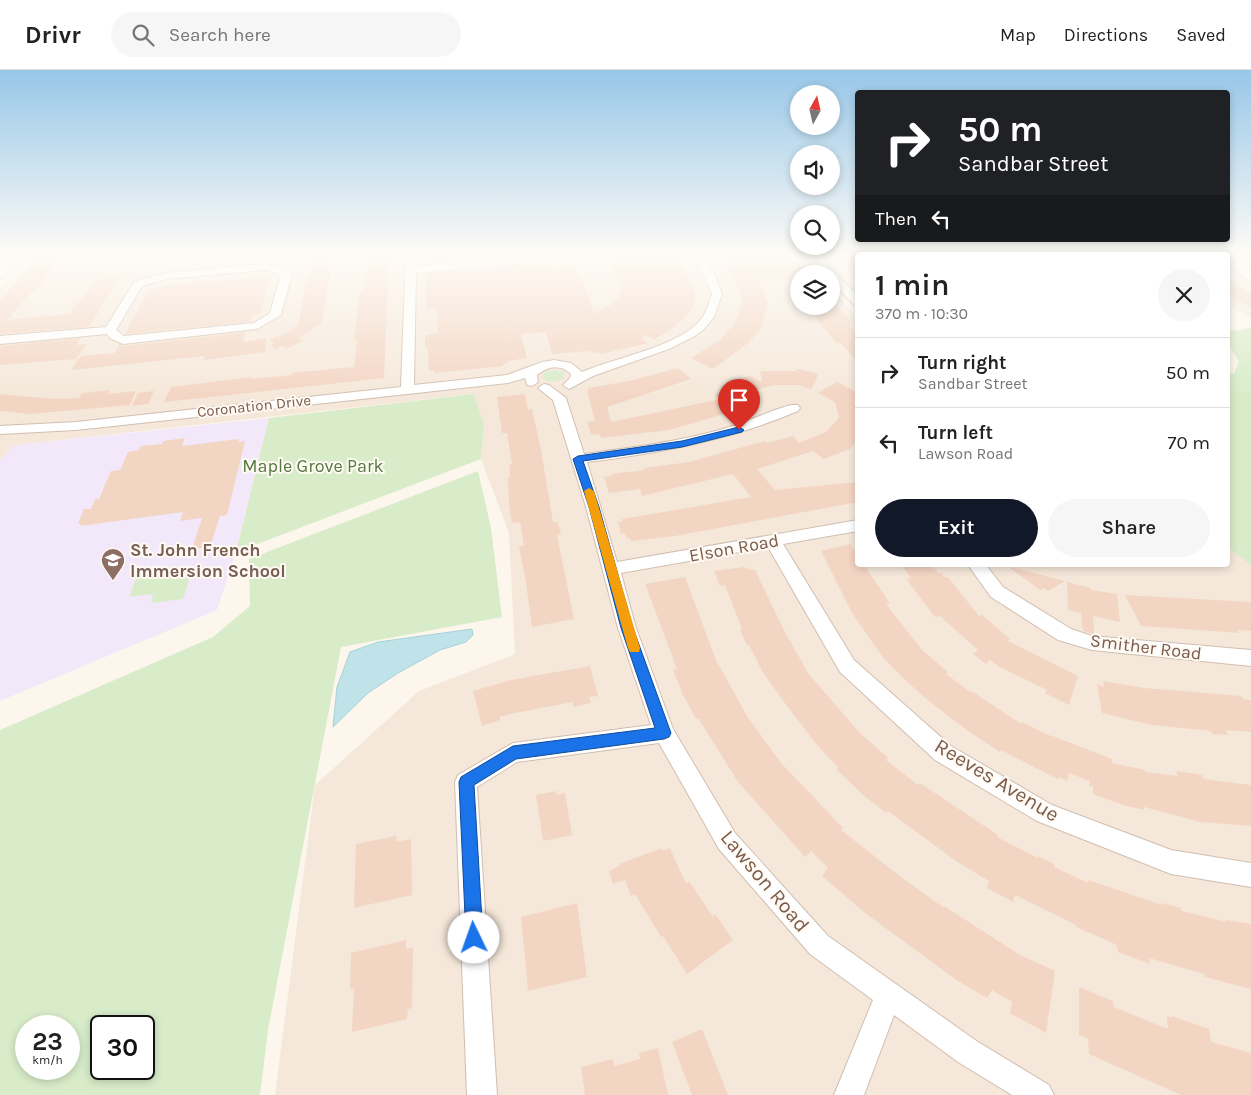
<!DOCTYPE html>
<meta charset="utf-8">
<style>
:root{--surface:#fff;--page:#f6f6f6;--text:#222;--muted:#767676;--line:#e0e0e0;--accent:#111827}
body{margin:0;font-family:Karla,sans-serif;background:var(--page);color:var(--text);height:100vh;display:flex;flex-direction:column;font-size:19px;white-space:nowrap}
*{box-sizing:border-box;margin:0}
p{font-size:16px;color:var(--muted)}
.icon{flex:none;width:28px;height:28px;fill:none;stroke:currentColor;stroke-width:2;stroke-linecap:round;stroke-linejoin:round}
.map{position:relative;flex:1;overflow:hidden}
.panel{position:absolute;left:855px;top:182px;width:375px;height:315px;display:flex;flex-direction:column;background:var(--surface);border-radius:5px;box-shadow:0 2px 8px #0003}
.panel>*{flex:none}
.banner{position:absolute;left:855px;top:20px;width:375px;height:152px;border-radius:5px;box-shadow:0 2px 8px #0003;background:#202124;color:#fff;overflow:hidden}
.needle{width:32px;rotate:8deg}
.buttons{position:absolute;left:790px;top:15px;display:grid;gap:10px}
.buttons a{display:grid;place-items:center;width:50px;height:50px;border-radius:50%;background:var(--surface);box-shadow:0 2px 8px #0003;font-size:25px}
.speed{position:absolute;left:15px;top:945px;display:flex;gap:10px;font-size:25px;font-weight:700;text-align:center}
.speed>*{display:grid;place-content:center;width:65px;height:65px;border-radius:50%;background:var(--surface);box-shadow:0 2px 8px #0003;line-height:1}
.speed small{font-size:12px;font-weight:400}
.speed .limit{border:2px solid #111;border-radius:8px;background:#fff;color:#111}
.pin{position:absolute;display:grid;place-items:center;width:42px;height:42px;color:#fff;margin:-51px -21px;border-radius:50% 50% 50% 0;rotate:-45deg;box-shadow:0 0 5px #0007}
.pin .icon{rotate:45deg}
.me{position:absolute;width:55px;margin:-28px;rotate:357deg;stroke-linejoin:round;filter:drop-shadow(0 0 4px #0008)}
.turn{display:flex;align-items:center;gap:18px;height:105px;padding:0 20px;font-size:22px}
.turn .icon{width:65px;height:65px;stroke-width:2.5}
.turn b{display:block;font-size:35px;line-height:42px}
.then{display:flex;align-items:center;height:48px;padding:0 20px;background:#0003;gap:10px;font-size:19px}
.round{display:grid;place-items:center;flex:none;width:52px;height:52px;border-radius:26px;background:var(--page)}
.summary{display:flex;align-items:center;justify-content:space-between;height:85px;padding:0 20px}
h1{font-size:30px;font-weight:600;line-height:38px}
.cta{display:flex;gap:10px;margin-top:auto;padding:10px 20px}
.cta a{flex:1;height:58px;border-radius:30px;background:var(--accent);color:#fff;font-size:20px;font-weight:600;line-height:58px;text-align:center}
.cta a+a{background:var(--page);color:var(--text)}
ul{padding:0;list-style:none}
li{display:flex;align-items:center;gap:15px;height:70px;padding:0 20px;border-top:1px solid var(--line)}
li div{flex:1}
li b{display:block;font-size:19px}
li em{font-style:normal}
header{display:flex;align-items:center;gap:30px;box-sizing:border-box;height:70px;padding:0 25px;background:var(--surface);border-bottom:1px solid var(--line)}
header strong{font-size:24px}
nav{display:flex;gap:28px;margin-inline-start:auto;font-size:18px}
.search{width:350px;height:45px;background:var(--page);display:flex;align-items:center;gap:12px;box-sizing:border-box;padding:0 18px;border-radius:28px;color:var(--muted);font-size:19px}
.map>svg:first-child{display:block}
.residential{fill:#f5e8da}
.education{fill:#f3e8fa}
.green{fill:#d8ecc9;fill-rule:evenodd}
.water{fill:#bfe3e8;stroke:#a5d3da}
.building{fill:#f3d5c3}
.lines{fill:none;stroke-linecap:round;stroke-linejoin:round}
.minor-casing{stroke:#d1beb0;stroke-width:2}
.minor{fill:#fff;fill-rule:evenodd}
.route{fill:#1a73e8;stroke:#114b97}
.slow{fill:#f59e0b}
.labels{text-anchor:middle;stroke-width:4;stroke-linejoin:round;paint-order:stroke}
.far-street-label{font-size:15px;fill:#7a5c4d;stroke:#fffaf3}
.park-label{font-size:18px;fill:#537a41;stroke:#fffaf3}
.street-label{font-size:18px;fill:#7a5c4d;stroke:#fffaf3}
.education-label{font-size:18px;font-weight:bold;fill:#785e54;stroke:#fffaf3;text-anchor:start}
.near-street-label{font-size:21px;fill:#7a5c4d;stroke:#fffaf3}
</style>
<header>
<strong>Drivr</strong>
<div class="search"><svg class="icon" aria-label="search" viewBox="0 0 24 24"><circle cx="10" cy="10" r="6"/><path d="M15 15l6 6"/></svg>Search here</div>
<nav><a>Map</a><a>Directions</a><a>Saved</a></nav>
</header>
<div class="map">
<svg width="1251" height="1025" viewBox="0 0 1251 1025">
<rect width="100%" height="100%" fill="#fdf6ec"/>
<path class="residential" d="M31,185H809L819,204H799V236H831V219L857,247L858,495H1228V475L1251,492V1025H275L315,715L419,621L515,584L509,463L481,389L484,354L474,324L16,375L0,390V217Z
M824,185L947,184V185H858L857,226L832,200Z
M1134,185H1229L1239,200L1251,212V248L1228,235V185Z"/>
<path class="education" d="M269,348L236,482L217,540L0,631V390L15,375Z"/>
<path class="green" d="M1251,258V495L1228,477V302L1234,304L1239,292L1228,273V259L1236,261Z
M555,300L564,302V309L550,312L542,308L545,302Z
M474,324L484,354L481,389L236,482L269,348Z
M478,401L491,458L502,547L341,577L268,960L260,1025H0V660L213,567L250,536L249,489ZM26,956H69V999H26ZM101,956H144V999H101Z
M193,497L183,529L151,533L153,524L129,527L138,504Z"/>
<path class="water" d="M472,559L473,565L466,572L440,580L398,603L368,623L333,657L337,617L350,582L378,572Z"/>
<path class="building" d="M64,184L36,220L30,223L7,250L70,244L95,210L119,208L89,257L0,264V229L3,228L36,190H40L45,185Z
M368,184H389L384,308L164,332L171,317L252,307L251,309L292,305V303L354,297L357,270L354,271L359,228L360,221L364,220Z
M427,184H526L427,193Z
M724,184H799L804,201L807,204H799V223L786,207L758,209L768,233L760,261L747,274L713,299L691,288L720,270L733,255L740,242L742,226L740,220L722,190H726Z
M833,184H858V210Z
M670,187L676,188L689,208L693,216L695,232L691,241L673,258L654,270L645,265L642,269L648,273L601,284L600,282L592,283L591,281L552,284L546,262L521,264L527,288L508,291V293L503,294V296L434,303V300L429,301L428,277L425,278V266L438,263L437,240L427,239L426,204L548,193V198L577,197L594,243L611,235L619,227L621,217L610,194H619L617,189L632,188L633,190Z
M328,188L327,198H331L322,253L299,268L304,270L287,279L282,276L275,280L271,275L274,273L269,270L286,263L299,254L305,214L314,189Z
M270,207L260,244L252,245L250,252L125,264L149,219L169,215Z
M1228,207L1251,225V238L1228,224Z
M807,236H837L852,252L849,253L850,255H848L858,266V292L841,273H836Z
M246,262L243,272L265,268L266,282L203,290L205,286L71,300L81,286L115,283L119,274L123,276Z
M81,268L76,275L87,274L76,289L0,295V276Z
M678,298L691,309L607,337L611,352L716,330L728,343L669,360L601,368L600,364L591,365L587,352L595,351L587,321H588V318L629,311Z
M798,299L819,304L811,319L798,315H774L744,323L731,311L750,306L762,312L760,301H796Z
M837,312L858,323V369L850,379L824,389L813,381L757,399L775,420L858,412V432L675,466L631,471L630,468H627L624,463L621,464L618,452L623,451L622,449L751,427L733,404L642,426L640,419L609,423L604,407L612,406L611,404L645,400L644,398L689,392L765,371L767,373L793,366L799,373L826,362L839,348L835,332L818,323Z
M735,319L748,332L727,337L715,324Z
M110,320L107,324L136,321L130,335L31,344L0,341V324L55,329L79,328L82,323Z
M154,321L148,334L132,336L138,323Z
M525,324L528,340L532,339L541,380L553,452H558L561,465H557L574,549L532,557L526,513L519,476H524L520,452L512,453L509,436L508,408L510,407L509,395L512,394L507,363H502L497,327Z
M185,368L182,376L239,369V372L245,371L227,445L220,446L210,477L192,479L202,448L180,451L183,442L80,456L81,454H78L84,439H91L95,429H99L111,401L120,400L128,382L139,380L141,376L162,374L163,371Z
M850,474L858,485V495H864L890,533L886,534L922,580L948,602L946,604L972,623L973,622L1021,654L1022,652L1050,666V665L1112,689V693L1145,700V702L1178,706L1176,701L1202,705L1204,709L1251,715V756L1200,752L1144,737V740L1123,735L1093,724V717L1089,716L1090,711L1069,703L1067,711L1059,707V710L1001,680L1000,682L968,661L925,628L901,606L882,586L852,543L821,481Z
M901,495H932L938,503H941L944,507H948L979,546L982,545L1010,569L1008,571L1078,606L1069,635L1045,623L1047,620L1000,597L990,590L986,594L973,584L978,580L940,546L935,547L906,509L911,508Z
M744,497L748,499L755,500L783,558L808,603L859,662L888,688L886,690L918,715L920,713L998,765L997,767L1038,788V786L1054,794V797L1088,813V810L1162,835V833L1181,838L1182,841L1227,852L1226,850L1251,854V919L1205,907L1204,904L1149,888L1150,894L1118,882L1117,875L1076,857V855L1015,825L1013,832L987,818L989,811L956,791L888,741L886,743L863,725L836,699L838,697L817,675L784,632L762,601L749,575H747L740,560L742,559L725,515L720,516L714,501Z
M1009,497L1042,505L1065,511L1048,521L1044,518L1040,520Z
M685,507L716,590L747,646L781,693L843,758L841,760L901,807L944,838V836L1020,885L1055,901L1046,963L1010,943L1012,932L992,920L987,928L955,909L865,843L822,806L828,798L811,781L805,787L738,712L698,648L696,649L683,625L673,600L677,599L645,514Z
M1067,512L1091,518V520L1117,524L1120,552L1093,546L1094,564L1083,561L1081,543L1068,540Z
M1125,525L1251,532V561L1237,560L1239,563L1141,556Z
M590,596L598,626L589,627L591,633L573,637V632L515,643L500,647V650L482,656L473,621L511,610Z
M1103,611L1145,618L1241,626L1243,629L1251,630V662L1226,660L1229,665L1212,664L1211,661L1152,655L1102,643L1097,614L1104,617Z
M556,721L557,725L565,723L572,765L543,771L536,725Z
M396,766L397,772L411,769L412,825L354,838L356,774Z
M662,778L663,781L670,778L686,814L689,811L713,847L715,844L733,870L687,904L663,866L661,867L635,824L631,826L625,810L613,814L609,801L620,796L619,794Z
M577,833L587,907L528,921L521,847Z
M406,870V879L413,877L412,938L408,939L407,949L352,962L354,918L350,919L351,883Z
M1079,917L1113,931L1114,937L1168,959L1167,946L1172,948V946L1209,959L1211,972L1251,983V1025H1181L1089,984L1088,969L1079,965Z
M702,959L728,1025H692L672,972Z
M658,978L668,1025H585L581,997L613,989L614,996L640,989L639,983Z"/>
<g class="lines">
<g class="minor-casing">
<path id="minor" d="M14,184H25L4,207L0,208V199Z
M406,184H416V196L553,184H598L593,187L416,203L414,315L507,305L542,292L554,290L571,293L582,302C614,288 681,276 701,249C707,242 709,232 712,224L700,198L682,184C710,184 714,202 722,224L714,247L704,259L695,266L669,279L593,306L569,319L563,315L570,308L571,304C560,294 548,296 537,305L538,312L532,316L527,315L525,308L508,313L76,360L0,364V356L76,352L401,317Z
M814,184H824V191L858,226V236L854,235L831,211V204H824L814,192Z
M946,184H956V185H946Z
M1230,184H1240L1251,201V211C1241,208 1234,194 1230,184Z
M265,194L282,197L292,203L281,245L257,259L123,274L110,268L107,264L0,274V266L106,257L134,212L165,203ZM265,200L281,204L270,243L254,253L124,266L116,260L142,216L166,209Z
M544,314L549,315L566,328L584,384C635,377 687,371 736,355C749,351 787,333 798,335L800,338L798,341C730,370 660,383 587,392L617,492L858,450V461L783,474L854,590L951,676L1052,735L1171,780L1251,793V817L1171,804L1037,751L935,690L840,602L768,477L621,503L636,558L673,659L735,763L828,866L978,972L1049,1015L1054,1025H1012L958,992L894,945L864,1025H834L873,930L810,884L719,779L659,673L517,692L477,717L497,1025H467L455,712L458,705L513,673L651,655L618,558L586,437L553,330L538,318Z
M968,495H986L1003,517L1071,559L1092,566L1125,569L1251,580V596L1092,580L1058,570L991,527Z"/>
</g>
<use href="#minor" class="minor"/>
</g>
<linearGradient id="sky" x2="0" y2="1"><stop stop-color="#97c7e8"/><stop offset="0.56" stop-color="#fefbf6"/><stop offset="1" stop-color="#fefbf6" stop-opacity="0"/></linearGradient>
<rect width="1251" height="328" fill="url(#sky)"/>
<path class="route" d="M739,357L744,360L742,362L682,377L583,391L599,437L633,558L671,663L669,667L664,669L516,689L474,715L483,868L480,874L474,877L468,874L466,868L459,712L461,707L513,676L655,658L621,558L589,437L573,389L578,386L682,371Z"/>
<path class="slow" d="M589,418L594,421L640,578L639,582H630L628,578L584,421Z"/>
<defs>
<g id="school-pin" transform="scale(1.25)"><path d="M0 17L-7.5 6A9.5 9.5 0 1 1 7.5 6Z" fill="#8d6e63" stroke="#fffaf3"/><path d="M0-5L7-2L0 1L-7-2ZM-4 1L0 2.5L4 1V4Q0 6-4 4Z" fill="#fff"/></g>
</defs>
<g fill-rule="evenodd">
<use href="#school-pin" x="113" y="490"/>
</g>
<g class="labels">
<g class="far-street-label">
<text transform="translate(254 336) rotate(-6)" y="5">Coronation Drive</text>
</g>
<g class="park-label">
<text x="313" y="402">Maple Grove Park</text>
</g>
<g class="street-label">
<text transform="translate(734 478) rotate(-10)" y="6">Elson Road</text>
<text transform="translate(1146 577) rotate(7)" y="6">Smither Road</text>
</g>
<g class="education-label">
<text x="130" y="486">St. John French<tspan x="130" dy="21">Immersion School</tspan></text>
</g>
<g class="near-street-label">
<text transform="translate(997 710) rotate(31)" y="7">Reeves Avenue</text>
<text transform="translate(765 811) rotate(50)" y="7">Lawson Road</text>
</g>
</g>
</svg>
<div class="buttons">
<a><svg class="needle" viewBox="-14 -14 28 28"><path d="M0-13l5 13h-10z" fill="#e53935"/><path d="M0 13l5-13h-10z" fill="#767676"/></svg></a>
<a><svg class="icon" aria-label="sound" viewBox="0 0 24 24"><path d="M4 9h4l5-4v14l-5-4H4zM17 9q2 3 0 6"/></svg></a>
<a><svg class="icon" aria-label="search" viewBox="0 0 24 24"><circle cx="10" cy="10" r="6"/><path d="M15 15l6 6"/></svg></a>
<a><svg class="icon" aria-label="layers" viewBox="0 0 24 24"><path d="M12 4l9 5-9 5-9-5zM3 14l9 5 9-5"/></svg></a>
</div>
<div class="speed"><div>23<small>km/h</small></div><div class="limit">30</div></div>
<div class="pin" style="left:739px;top:360px;background:#d93025"><svg class="icon" aria-label="arrive" viewBox="0 0 24 24"><path d="M6 21V4h12l-3 4 3 4H6"/></svg></div>
<svg class="me" style="left:474px;top:868px" viewBox="-20 -20 40 40"><circle r="19" fill="#fff"/><path d="M0-13L10 11 0 6-10 11z" fill="#1a73e8"/></svg>
<div class="banner">
<div class="turn"><svg class="icon" aria-label="right" viewBox="0 0 24 24"><path d="M7 20v-9h11M14 6l5 5-5 5"/></svg><div><b>50 m</b>Sandbar Street</div></div>
<div class="then">Then<svg class="icon" aria-label="left" viewBox="0 0 24 24"><path d="M17 20v-9H6M10 6l-5 5 5 5"/></svg></div>
</div>
<section class="panel">
<div class="summary"><div><h1>1 min</h1><p>370 m · 10:30</p></div><a class="round"><svg class="icon" aria-label="close" viewBox="0 0 24 24"><path d="M6 6l12 12M18 6L6 18"/></svg></a></div>
<ul>
<li><svg class="icon" aria-label="right" viewBox="0 0 24 24"><path d="M7 20v-9h11M14 6l5 5-5 5"/></svg><div><b>Turn right</b><p>Sandbar Street</p></div><em>50 m</em></li>
<li><svg class="icon" aria-label="left" viewBox="0 0 24 24"><path d="M17 20v-9H6M10 6l-5 5 5 5"/></svg><div><b>Turn left</b><p>Lawson Road</p></div><em>70 m</em></li>
</ul>
<div class="cta"><a>Exit</a><a>Share</a></div>
</section>
</div>
